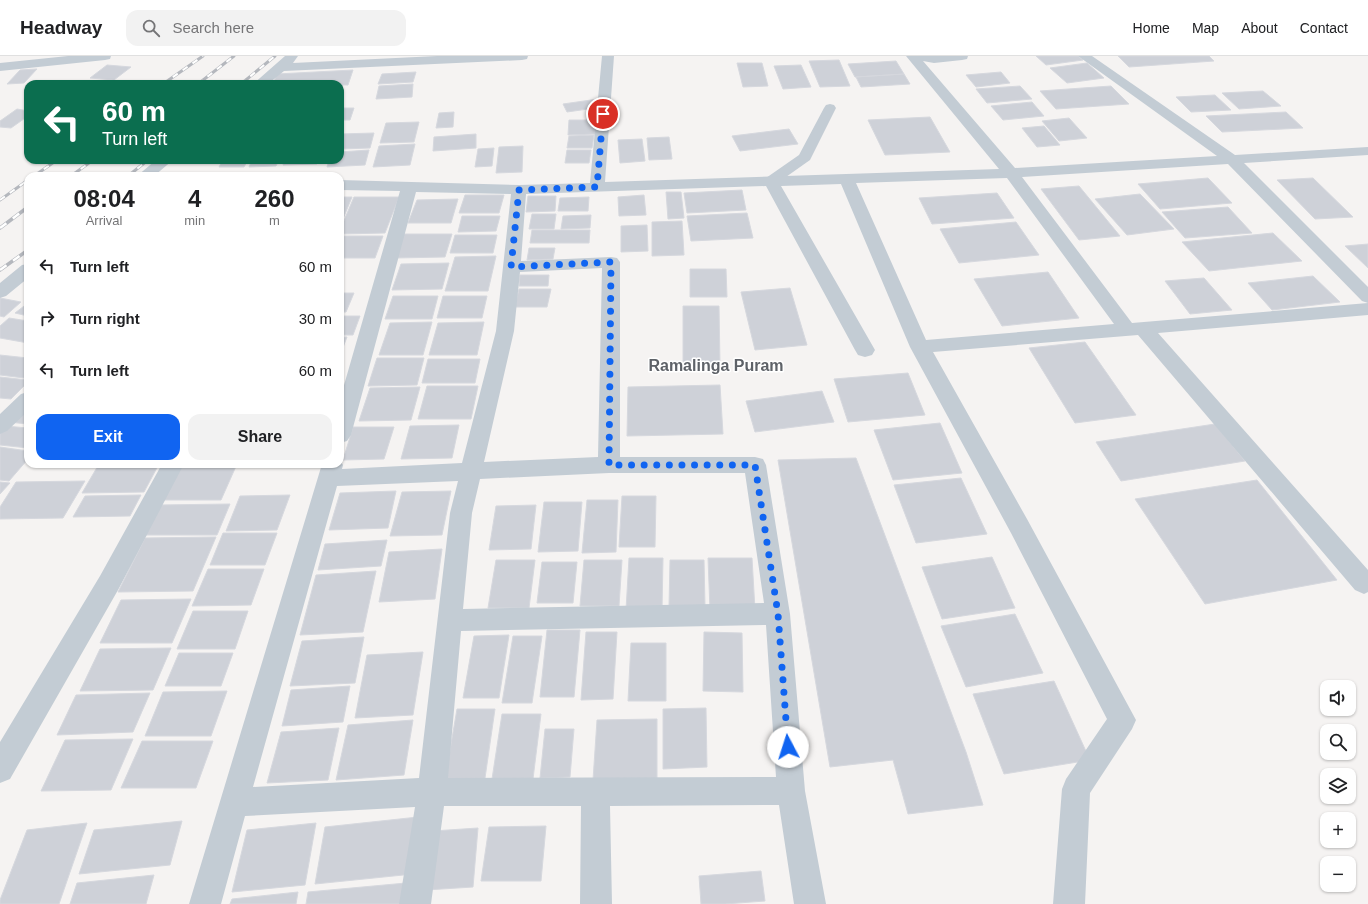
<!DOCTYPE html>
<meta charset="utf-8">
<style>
:root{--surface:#fff;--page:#f2f2f2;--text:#202124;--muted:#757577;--line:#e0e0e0;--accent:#1064f1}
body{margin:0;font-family:Helvetica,sans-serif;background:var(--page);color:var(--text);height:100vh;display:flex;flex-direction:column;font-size:15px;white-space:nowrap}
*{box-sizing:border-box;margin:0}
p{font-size:13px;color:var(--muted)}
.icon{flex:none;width:22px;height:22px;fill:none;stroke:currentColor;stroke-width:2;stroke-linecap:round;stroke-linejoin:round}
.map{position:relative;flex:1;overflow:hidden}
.sheet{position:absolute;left:24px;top:116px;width:320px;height:296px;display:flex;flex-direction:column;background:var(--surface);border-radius:12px;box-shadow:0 1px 3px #0004}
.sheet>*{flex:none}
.hud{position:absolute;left:24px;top:24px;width:320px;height:84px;border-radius:12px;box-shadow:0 1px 3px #0004;background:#0b6e4f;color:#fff;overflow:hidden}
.fabs{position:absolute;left:1320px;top:624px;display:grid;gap:8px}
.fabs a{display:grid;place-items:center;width:36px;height:36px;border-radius:8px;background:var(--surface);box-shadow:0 1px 3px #0004;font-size:20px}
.pin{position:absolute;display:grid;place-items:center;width:34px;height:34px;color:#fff;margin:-17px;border:2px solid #fff;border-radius:50%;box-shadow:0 1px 4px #0007}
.me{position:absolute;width:44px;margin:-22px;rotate:355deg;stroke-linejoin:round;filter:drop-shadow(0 0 3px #0008)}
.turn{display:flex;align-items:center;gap:14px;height:84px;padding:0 12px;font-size:18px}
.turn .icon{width:52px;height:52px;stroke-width:2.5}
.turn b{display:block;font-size:28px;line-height:34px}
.eta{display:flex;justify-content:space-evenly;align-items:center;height:68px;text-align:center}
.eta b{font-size:24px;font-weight:800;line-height:28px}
.cta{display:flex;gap:8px;margin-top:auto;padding:8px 12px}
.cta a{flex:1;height:46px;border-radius:12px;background:var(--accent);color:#fff;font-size:16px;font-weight:800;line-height:46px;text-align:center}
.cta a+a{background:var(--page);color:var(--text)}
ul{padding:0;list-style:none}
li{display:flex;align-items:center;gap:12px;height:52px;padding:0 12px}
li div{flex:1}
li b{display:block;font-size:15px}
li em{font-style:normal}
header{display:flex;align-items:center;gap:24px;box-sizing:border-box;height:56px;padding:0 20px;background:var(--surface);border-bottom:1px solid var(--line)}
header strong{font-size:19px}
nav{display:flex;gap:22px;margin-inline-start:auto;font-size:14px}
.search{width:280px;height:36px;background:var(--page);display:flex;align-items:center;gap:10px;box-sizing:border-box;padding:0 14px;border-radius:12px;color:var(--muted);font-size:15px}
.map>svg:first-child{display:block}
.building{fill:#ced1d8;stroke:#d6d8de}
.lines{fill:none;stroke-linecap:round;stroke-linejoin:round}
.lane{fill:#c3ccd4;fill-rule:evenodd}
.street{fill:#c3ccd4;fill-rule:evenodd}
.rail-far1-casing{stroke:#b4b7bd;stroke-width:3}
.rail-casing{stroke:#b4b7bd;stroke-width:3.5}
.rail-far1{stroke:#fff;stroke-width:2;stroke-dasharray:6;stroke-linecap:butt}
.rail{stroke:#fff;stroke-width:2.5;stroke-dasharray:8;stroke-linecap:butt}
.route{stroke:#1064f1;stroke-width:7;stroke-dasharray:0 12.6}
.labels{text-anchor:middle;stroke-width:3;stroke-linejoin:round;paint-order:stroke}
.quarter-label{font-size:16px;font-weight:bold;fill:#5e6268;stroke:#fff}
</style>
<header>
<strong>Headway</strong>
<div class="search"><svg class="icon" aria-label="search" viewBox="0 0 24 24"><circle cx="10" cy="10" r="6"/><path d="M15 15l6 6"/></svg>Search here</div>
<nav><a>Home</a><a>Map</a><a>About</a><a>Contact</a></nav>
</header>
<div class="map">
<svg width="1368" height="848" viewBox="0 0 1368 848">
<rect width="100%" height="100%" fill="#f5f3f2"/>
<path class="building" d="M1036,0H1078L1083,4L1046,9Z
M1118,0H1209L1214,5L1129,11Z
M839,4L850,30L820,31L809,5Z
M896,5L904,18L855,21L848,8Z
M737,7H762L768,30L743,31Z
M1087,7L1104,22L1067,27L1050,12Z
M107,9L131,11L114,24L90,22Z
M801,9L811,31L783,33L774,10Z
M37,13L24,27L7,28L20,14Z
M353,14L348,29L273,28L277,18Z
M416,16L413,26L378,28L382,18Z
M1001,16L1010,27L976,31L966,19Z
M904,18L910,28L861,31L856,21Z
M413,28L412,41L376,43L379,30Z
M1020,30L1032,43L987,47L976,33Z
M1111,30L1129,48L1056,53L1040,35Z
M1263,35L1281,50L1239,53L1222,37Z
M1215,39L1231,54L1191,56L1176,41Z
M598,43L602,51L567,56L563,48Z
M1032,46L1044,60L1003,64L991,50Z
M340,52H354L350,64H340Z
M17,53L28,55V60L11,72L0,71V65Z
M454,56L453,71L436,72L439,57Z
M1286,56L1303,72L1222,76L1206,60Z
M930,61L950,96L885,99L868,64Z
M1069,62L1087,82L1059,85L1042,65Z
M569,64H596L595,78L568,79Z
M419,66L414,86L380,87L386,67Z
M1044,70L1060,89L1037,91L1022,72Z
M789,73L798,88L740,95L732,80Z
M374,77L370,92L340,93V78Z
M476,78V92L433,95L434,81Z
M594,79L592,92H567L569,80Z
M669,81L672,103L649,104L647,82Z
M642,83L645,105L620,107L618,84Z
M415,88L410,109L373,111L379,90Z
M523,90L522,116L496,117L499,91Z
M494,92L492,110L475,111L478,93Z
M369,94L365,109L327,111L329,104H340V96Z
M567,94H591L589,107H565Z
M223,104H248L244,111H219Z
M252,104H279L276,110L249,111Z
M285,104H319L317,108L283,109Z
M1208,122L1232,147L1160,153L1138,128Z
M1313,122L1353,161L1315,163L1277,124Z
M1079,130L1120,180L1079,184L1041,133Z
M742,134L746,154L687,157L684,137Z
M666,136H681L684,162L668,163Z
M997,137L1014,162L932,168L919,142Z
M1140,138L1174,173L1127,179L1095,143Z
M465,139H504L499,157H459Z
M644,139L646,159L619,160L618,141Z
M528,140H556L555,155L526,156Z
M340,141H352L343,163H340Z
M354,141H399L385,177L340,178V174Z
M589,141L588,155H558L560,142Z
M458,143L451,167H408L417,144Z
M1228,151L1252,177L1185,182L1162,156Z
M747,157L753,182L691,185L687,160Z
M532,158H556L554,173H529Z
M591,159L590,172L561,173L563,160Z
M462,160H500L496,175L458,176Z
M682,165L684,199L652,200V166Z
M1016,166L1039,199L959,207L940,173Z
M647,169L648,195L621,196V170Z
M532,174H590L589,187H530Z
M1273,177L1302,205L1209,215L1182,186Z
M403,178H452L445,201L395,202Z
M455,179H497L493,197H450Z
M340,180H383L375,202H340Z
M1368,188V212L1345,190Z
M529,192H555L553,203L527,204Z
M496,200L488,235H445L455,201Z
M449,207L442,233L392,234L401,208Z
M690,213H726L727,241H690Z
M1048,216L1079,262L1002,270L974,223Z
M520,219H549L548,230H519Z
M1313,220L1340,246L1272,254L1248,227Z
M1204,222L1232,254L1190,258L1165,225Z
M790,232L807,289L755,294L741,236Z
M519,233H551L547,251H515Z
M340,237H354L346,256H340Z
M393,240H438L432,263H385Z
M443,240H487L482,262H437Z
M0,242L21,246L4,261L0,260Z
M28,247V260L15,257Z
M683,250H719L720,310L683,309Z
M340,260H360L353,279H340Z
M9,262L28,265V287L0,282V270Z
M432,266L423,299H379L390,267Z
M484,266L477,299H429L438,267Z
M340,281H347L340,299Z
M1085,286L1136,359L1075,367L1029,292Z
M0,299L28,302V318L24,322L0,319Z
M377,302H424L417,329L368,330Z
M428,303H480L475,327H422Z
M908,317L925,359L848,366L834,323Z
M0,321L28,324V326L11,343L0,342Z
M720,329L723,378L627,380L628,331Z
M427,330H478L471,363H418Z
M420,331L411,364L359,365L370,332Z
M822,335L834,366L755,376L746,345Z
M28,346V368L8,366Z
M940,367L962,417L893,424L874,374Z
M1215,368L1245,405L1121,425L1096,386Z
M459,369L452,402L401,403L410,370Z
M5,370L28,372V392L0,389V375Z
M353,371H394L384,403L343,404Z
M0,391L28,395V403L9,425L0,424Z
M856,402L966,696L983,749L908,758L893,704L830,711L778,404Z
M99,408H159L144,436L82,437Z
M177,408H237L221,444H158Z
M961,422L987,478L916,487L894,429Z
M1257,424L1337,524L1205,548L1135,443Z
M85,425L63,462L0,463V451L16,426Z
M0,426L10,427L0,438Z
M396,435L388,472L329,474L340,437Z
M451,435L442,479L390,480L402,436Z
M141,439L130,460L73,461L85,440Z
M290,439L277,474L226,475L240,440Z
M622,440H656L655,491H619Z
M587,444H618L616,496L582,497Z
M544,446H582L578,495L538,496Z
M230,448L217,479H143L159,449Z
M536,449L531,493L489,494L496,450Z
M223,477H277L265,509H210Z
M216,481L193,535L118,536L145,482Z
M387,484L381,510L318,514L325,488Z
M442,493L435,543L379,546L389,496Z
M992,501L1015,552L942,563L922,511Z
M629,502H663L662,554H626Z
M708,502H752L755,554H710Z
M496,504H535L529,552H488Z
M584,504H622L619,550H580Z
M670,504H704L705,551H669Z
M542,506H577L573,547H537Z
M208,513H264L251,549L192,550Z
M376,515L363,576L300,579L316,519Z
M191,543L172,587H100L121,544Z
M193,555H248L235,593H177Z
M1015,558L1043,617L966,631L941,570Z
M547,574H580L574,641H540Z
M586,576H617L613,643L581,644Z
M704,576L742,577L743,636L703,635Z
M509,579L499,642H463L474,580Z
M513,580H542L532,647H502Z
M364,581L355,627L290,630L302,585Z
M631,587H666V645H628Z
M171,592L153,634L80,635L100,593Z
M423,596L413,659L355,662L367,599Z
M179,597H233L221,630H165Z
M1054,625L1090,704L1004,718L973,638Z
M350,630L343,666L282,670L291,634Z
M227,635L211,680H145L163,636Z
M150,637L133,676L57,679L76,639Z
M706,652L707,711L663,713V653Z
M457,653H495L484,729H444Z
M502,658H541L533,723H492Z
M657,663V723L593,724L597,664Z
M413,664L404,719L336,724L348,669Z
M339,672L328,724L267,727L281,676Z
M545,673H574L570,721L540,722Z
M133,683L111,734L41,735L65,684Z
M142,685H213L196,732H121Z
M418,761L413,818L315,828L325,771Z
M182,765L170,809L79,818L94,774Z
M87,767L59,848H0V844L27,774Z
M316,767L305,829L232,836L247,774Z
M546,770L541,825H481L489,771Z
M478,772L473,831L426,834L433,775Z
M761,815L765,845L725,848H701L699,820Z
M154,819L146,848H70L77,827Z
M406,827L404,848H306L308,836Z
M298,836L296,848H230L232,843Z"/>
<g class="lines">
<path class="lane" d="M830,48L834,49L836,52L810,104L776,128L771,129L766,128L764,125L766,122L799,99L824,52L826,49Z"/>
<path class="street" d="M68,0H111L110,3L105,4L0,15V7Z
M285,0H298L293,7L437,0H528L527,3L522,4L284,15L268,28H253Z
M602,0H614L605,126L999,113L906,0H968L967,3L962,4L934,7L923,5L1015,112L1217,100L1078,0H1092L1235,99L1368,91V99L1244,107L1368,231V247L1362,245L1228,108L1022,121L1132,267L1368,247V259L1158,277L1368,514V536L1364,538L1355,534L1138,279L933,296L1027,463L1136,664L1132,673L1090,737L1085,848H1053L1062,733L1066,723L1107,663L1011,477L910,291L841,128L781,130L875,294L872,299L865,301L858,299L855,294L766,130L526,138L521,205L611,201L617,202L620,206V401H755L763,403L766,409L790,558L805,735L826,848H794L779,749L610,750L612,848H580L581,750H444L431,848H399L415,751L245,760L221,848H189L322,408H340V404L343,409L342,413L462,407L496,275L511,138L416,136L351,379L347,385L340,387V343L400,135L340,134V124L519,129L590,127ZM1007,122L1114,268L926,284L856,127ZM602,212L598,401L484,406L514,275L520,216ZM609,417H745L764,547L463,553L472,457L480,423ZM458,425L450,457L419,722L253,731L337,430ZM766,569L776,721L448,722L461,575Z
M156,104H173L154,120H137Z
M28,208V222L6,240L0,242V227L22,209Z
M28,336V355L7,375L0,378V358L21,338Z
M162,408H184L118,534L10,723L0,727V686L100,520Z"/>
<g class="rail-far1-casing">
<path id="rail-far1" d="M163,28L203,0
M198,28L234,0
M241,28L275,0
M34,120L57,104
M71,120L93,104
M128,120L148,104
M0,144L28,124"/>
</g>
<g class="rail-casing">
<path id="rail" d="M0,172L28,151
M0,214L28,194"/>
</g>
<use href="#rail-far1" class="rail-far1"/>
<use href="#rail" class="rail"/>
</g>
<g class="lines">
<path class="route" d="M603,58L597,131L519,134L511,211L611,206L609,409H755L778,558L788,691"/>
</g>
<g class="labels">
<g class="quarter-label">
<text x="716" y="315">Ramalinga Puram</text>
</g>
</g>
</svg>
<div class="fabs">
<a><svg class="icon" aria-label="sound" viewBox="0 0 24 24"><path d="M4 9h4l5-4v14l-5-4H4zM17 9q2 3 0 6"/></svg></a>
<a><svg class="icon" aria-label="search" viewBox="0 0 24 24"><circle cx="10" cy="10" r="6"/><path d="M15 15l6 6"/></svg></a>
<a><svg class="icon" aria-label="layers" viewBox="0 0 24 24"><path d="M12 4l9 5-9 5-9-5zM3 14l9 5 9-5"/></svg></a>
<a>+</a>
<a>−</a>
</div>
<div class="pin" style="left:603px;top:58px;background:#d93025"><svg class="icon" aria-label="arrive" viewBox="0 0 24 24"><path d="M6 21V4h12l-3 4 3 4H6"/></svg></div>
<svg class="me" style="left:788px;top:691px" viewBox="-20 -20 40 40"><circle r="19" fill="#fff"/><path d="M0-13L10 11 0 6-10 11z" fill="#1064f1"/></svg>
<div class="hud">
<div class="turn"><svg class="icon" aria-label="left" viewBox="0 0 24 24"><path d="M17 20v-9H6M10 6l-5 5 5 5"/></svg><div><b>60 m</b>Turn left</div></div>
</div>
<section class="sheet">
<div class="eta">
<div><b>08:04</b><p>Arrival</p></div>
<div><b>4</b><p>min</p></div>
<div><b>260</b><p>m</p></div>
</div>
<ul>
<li><svg class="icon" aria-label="left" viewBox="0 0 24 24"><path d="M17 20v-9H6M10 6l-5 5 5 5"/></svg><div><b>Turn left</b></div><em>60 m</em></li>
<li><svg class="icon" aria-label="right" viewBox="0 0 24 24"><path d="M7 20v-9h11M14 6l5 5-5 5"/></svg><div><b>Turn right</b></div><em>30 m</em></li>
<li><svg class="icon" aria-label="left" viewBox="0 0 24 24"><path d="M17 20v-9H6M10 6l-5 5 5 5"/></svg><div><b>Turn left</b></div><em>60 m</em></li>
</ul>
<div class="cta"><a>Exit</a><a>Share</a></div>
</section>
</div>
